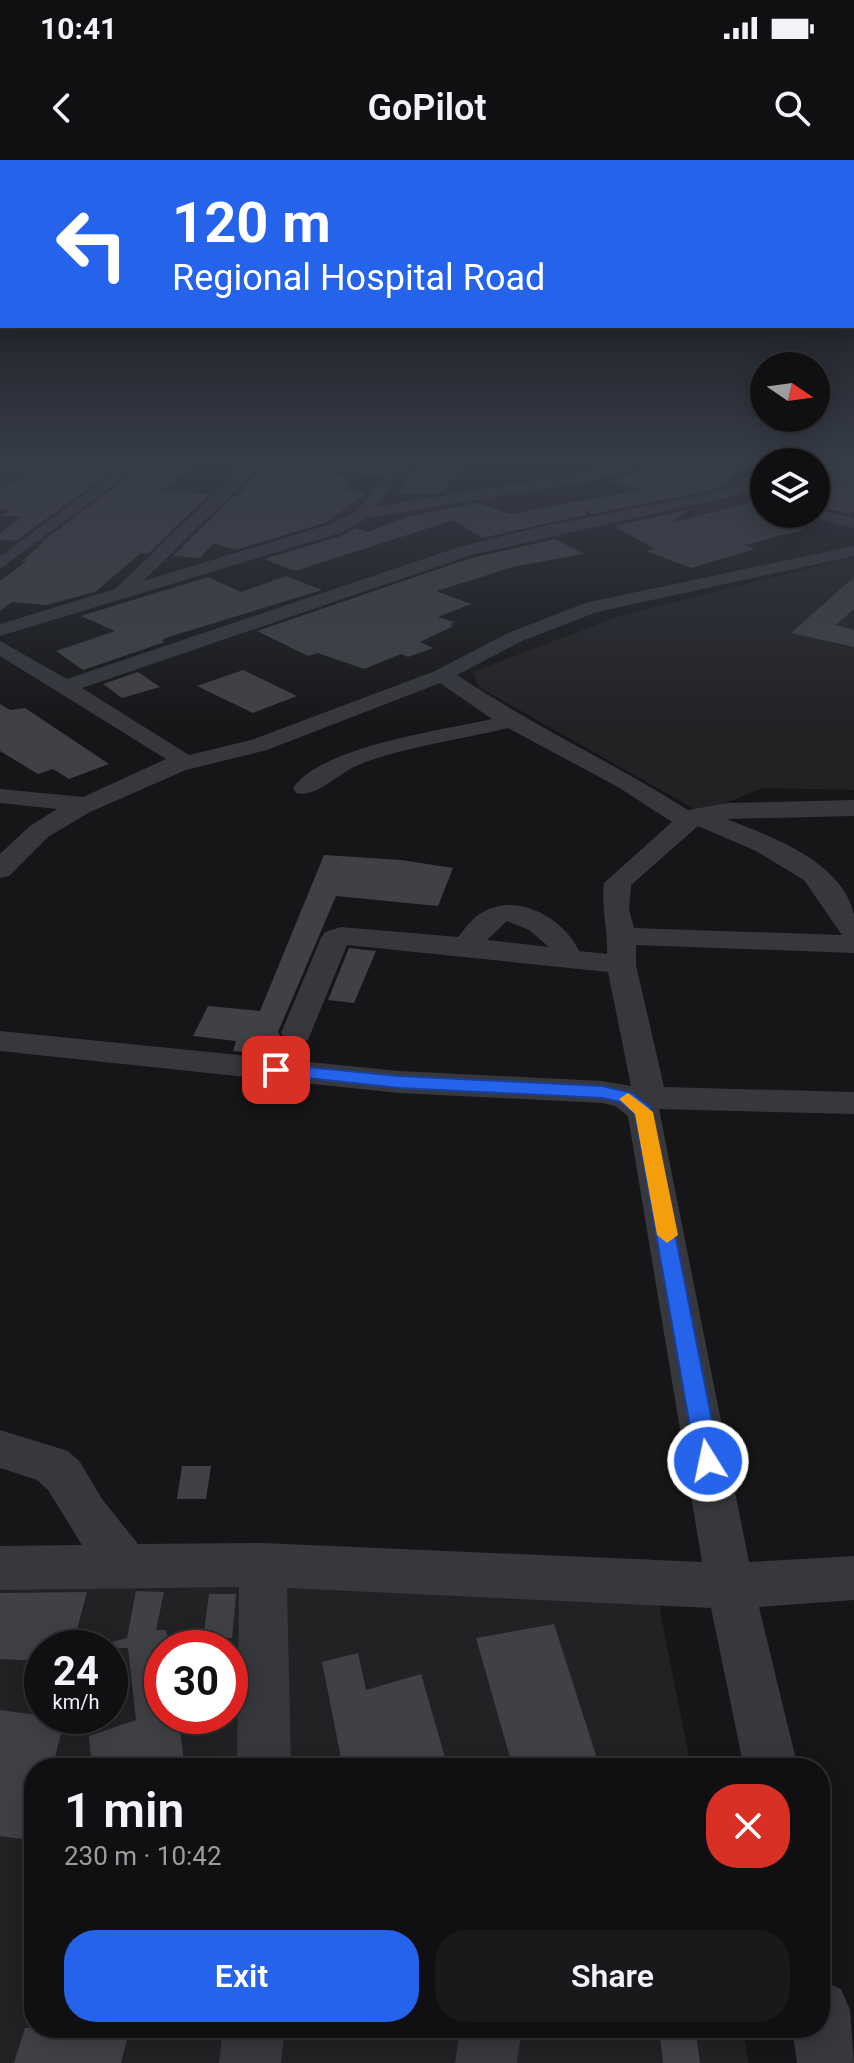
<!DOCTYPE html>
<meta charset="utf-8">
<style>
:root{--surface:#101012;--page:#19191b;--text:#f1f3f6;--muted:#9c9d9f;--line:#303032;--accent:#2563eb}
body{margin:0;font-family:Roboto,sans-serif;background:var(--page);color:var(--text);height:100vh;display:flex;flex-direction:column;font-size:30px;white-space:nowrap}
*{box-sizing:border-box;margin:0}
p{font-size:26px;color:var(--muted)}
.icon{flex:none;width:44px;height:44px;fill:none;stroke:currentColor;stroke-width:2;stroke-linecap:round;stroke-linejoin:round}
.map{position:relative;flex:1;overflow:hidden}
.drawer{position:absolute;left:24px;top:1598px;width:806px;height:280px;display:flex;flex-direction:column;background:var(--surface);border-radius:32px;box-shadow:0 4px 20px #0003,0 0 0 2px var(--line)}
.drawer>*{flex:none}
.hud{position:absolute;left:0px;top:0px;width:854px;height:168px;box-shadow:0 4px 20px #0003,0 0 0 2px var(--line);background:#2563eb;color:#fff;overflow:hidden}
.needle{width:52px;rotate:103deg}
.buttons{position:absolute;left:750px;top:192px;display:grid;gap:16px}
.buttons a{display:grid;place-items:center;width:80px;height:80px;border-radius:50%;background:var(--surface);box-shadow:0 4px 20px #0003,0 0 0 2px var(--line);font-size:40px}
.speed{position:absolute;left:24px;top:1470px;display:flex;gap:16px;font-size:40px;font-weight:700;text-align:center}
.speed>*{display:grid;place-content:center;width:104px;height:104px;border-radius:50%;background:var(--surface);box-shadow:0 4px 20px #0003,0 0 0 2px var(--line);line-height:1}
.speed small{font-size:20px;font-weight:400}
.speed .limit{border:12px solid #d22;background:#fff;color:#111}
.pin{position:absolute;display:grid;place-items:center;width:68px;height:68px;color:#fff;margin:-34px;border-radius:16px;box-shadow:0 4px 12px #0006}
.me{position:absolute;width:88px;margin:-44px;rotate:350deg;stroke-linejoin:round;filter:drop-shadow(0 0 6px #0008)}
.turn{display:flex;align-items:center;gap:28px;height:168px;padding:0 40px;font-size:36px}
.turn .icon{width:104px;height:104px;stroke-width:2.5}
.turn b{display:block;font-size:56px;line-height:68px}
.round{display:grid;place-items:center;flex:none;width:84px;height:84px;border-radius:32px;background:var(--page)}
.summary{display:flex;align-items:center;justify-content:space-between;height:136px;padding:0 40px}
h1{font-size:48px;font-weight:600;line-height:60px}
.action{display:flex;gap:16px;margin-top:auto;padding:16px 40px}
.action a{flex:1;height:92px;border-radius:32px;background:var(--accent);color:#fff;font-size:32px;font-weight:600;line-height:92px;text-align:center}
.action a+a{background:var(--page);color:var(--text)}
.status{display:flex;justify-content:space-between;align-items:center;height:56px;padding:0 40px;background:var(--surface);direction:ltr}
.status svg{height:22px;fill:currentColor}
header{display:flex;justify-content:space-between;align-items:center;height:104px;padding:0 40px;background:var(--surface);font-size:36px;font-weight:600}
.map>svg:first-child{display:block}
.built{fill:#222225;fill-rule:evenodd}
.building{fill:#404145}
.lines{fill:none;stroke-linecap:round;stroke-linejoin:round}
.path{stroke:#3d3f44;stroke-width:2;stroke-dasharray:2 3;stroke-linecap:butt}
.minor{fill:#37383d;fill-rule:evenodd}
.route{fill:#2563eb;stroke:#184099;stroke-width:2}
.slow{fill:#f59e0b}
</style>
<div class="status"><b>10:41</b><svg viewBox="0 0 49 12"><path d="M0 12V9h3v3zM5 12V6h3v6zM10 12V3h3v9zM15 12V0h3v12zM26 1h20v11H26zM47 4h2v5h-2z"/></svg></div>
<header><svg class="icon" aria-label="back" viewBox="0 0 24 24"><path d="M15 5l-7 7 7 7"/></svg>GoPilot<svg class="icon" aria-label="search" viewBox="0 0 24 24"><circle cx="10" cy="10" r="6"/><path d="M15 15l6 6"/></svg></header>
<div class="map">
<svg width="854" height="1903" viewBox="0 0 854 1903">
<rect width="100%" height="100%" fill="#161618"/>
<path class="built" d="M854,397V630L763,628L701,653L479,527L473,512L622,455Z
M0,1395L650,1399L691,1608H34V1868H742L749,1903H0ZM42,1488H110V1556H42ZM162,1488H230V1556H162Z"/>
<path class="building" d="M41,303H123L16,381L0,380V373L22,357L2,356L9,350L0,349V329Z
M147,303L196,305L160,331L209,334L148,394L141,393L95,432L46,445L12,442L0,451V421L27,401H22L43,383H40Z
M266,303H276L286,310L353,316L346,330L367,332L327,362L236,390L214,383L200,398L173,396L234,336H238Z
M429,303L463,306L440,333H397L409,316Z
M660,303H717L746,307L713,330L592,354L585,349L586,355L482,378L454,360L295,411L264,399L341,376L356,368L368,372L410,356L455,347L477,343L510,354L642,330L610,322Z
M816,303L854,310V351L850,354L816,346Z
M764,339V354L804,370L744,385L755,389L691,408L646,391L655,389L614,366L691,349L671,363Z
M555,379L584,394L513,407L436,431L471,444L438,457L454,462L450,465L454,466L420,482L433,488L408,497L401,494L364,509L318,493L308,496L257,471L468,399Z
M286,416L322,430L165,478L162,481L165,482L83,510L56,491L115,471L81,456L208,417L241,432Z
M854,417V449L836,465L854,470V487L791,473Z
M243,510L297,536L253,553L197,526Z
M138,512L160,527L122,538L103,524Z
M0,544L10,550L25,548L109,604L69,619L53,609L38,614L0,591Z
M324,695L401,700L453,708L438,746L336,736L278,872L283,881L277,896L233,891L236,881L193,876L208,846L260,851Z
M349,788L376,791L354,843L328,840Z
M182,1306H211L206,1339H177Z
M136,1431L164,1432L156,1470H166L169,1488H162V1556H178L185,1608H92L89,1576L136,1560L128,1488H113L112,1482L127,1478Z
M87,1432L72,1488H42V1501L0,1499V1433Z
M209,1434H236L232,1478L203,1479Z
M554,1464L600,1608H513L476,1478Z
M358,1493L366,1530L421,1514L448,1608H343L322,1502Z
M0,1550L65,1559L52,1608H34V1668L30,1680L0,1676Z
M25,1868H130L121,1903H14Z
M659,1868H695L700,1903H663Z"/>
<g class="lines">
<path class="path" d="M467,353L490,366"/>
<path class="minor" d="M13,303H30L0,321V310Z
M128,303H144L0,409V396Z
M238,303H252L251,315L143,421L328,365L357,351L383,316L286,307L279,303L389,307L393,303H407L376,347L594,311L618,303H638L597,320L367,358L340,373L0,476V464L115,429L238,311Z
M764,306V318L746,333L471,395L82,528L189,595L251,580L435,511L508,473L585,443L854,386V396L597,452L522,481L457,515C532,565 612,602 688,650L728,643L854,640V656L726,659C770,676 843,701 854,755C854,766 854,781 854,793L636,785V805L664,927L854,932V954L659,949L749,1402L854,1396V1440L759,1447L798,1608H744L711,1448L287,1428L291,1608H237L239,1427L0,1430V1386L82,1385L48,1330L37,1320L0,1308V1270L68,1291L80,1302L102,1339L138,1384L263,1383L702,1402L628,956L615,946L602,943L399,933L0,891V871L399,911L602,921L631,926L608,812L347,785L308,880L297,883L286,880L281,873L321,778L325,772L341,767L458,777C466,767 474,756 485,751C519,733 564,759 579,791L607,794C608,768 601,751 604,723L672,662L618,627L508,568C460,580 401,587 356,606C337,614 317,638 296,633L293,628C322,586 443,570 492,559L440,523L267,590L186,610L90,652L48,677L9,716L0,718V694L30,666L57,649L0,643V629L83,637L166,599L0,496V481L67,519L459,387L539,367L714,333L734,327ZM698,666L756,691L804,720L842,775L634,768L629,750L631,725ZM507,761L529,770L549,787L487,780Z
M816,349L854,358V368L809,357L807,354H816Z
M820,1820L841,1829L850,1850L854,1903H797L792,1868H820Z
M223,1868H285L281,1903H219Z
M460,1868H522L517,1903H455Z"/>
</g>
<linearGradient id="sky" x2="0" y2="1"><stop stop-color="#0c0c0d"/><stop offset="0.53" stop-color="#363c48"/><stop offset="1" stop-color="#363c48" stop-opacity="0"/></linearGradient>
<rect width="854" height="569" fill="url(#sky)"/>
<path class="route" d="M276,904L399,916L602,926L632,933L650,947L720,1301L716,1309L708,1312L699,1309L696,1301L635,954L620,942L602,938L399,928L270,914V906Z"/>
<path class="slow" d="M628,933L653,952L678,1075L667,1083L657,1075L635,954L619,939Z"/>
</svg>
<div class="buttons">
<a><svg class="needle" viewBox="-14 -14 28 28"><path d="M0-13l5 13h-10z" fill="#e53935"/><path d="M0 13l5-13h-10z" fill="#9c9d9f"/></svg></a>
<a><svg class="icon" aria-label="layers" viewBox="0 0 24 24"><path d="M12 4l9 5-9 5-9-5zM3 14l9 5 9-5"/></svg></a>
</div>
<div class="speed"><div>24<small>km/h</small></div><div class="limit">30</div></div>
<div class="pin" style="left:276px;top:910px;background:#d93025"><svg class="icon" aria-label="arrive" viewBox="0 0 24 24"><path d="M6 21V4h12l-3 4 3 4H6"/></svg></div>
<svg class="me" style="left:708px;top:1301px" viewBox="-20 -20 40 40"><circle r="17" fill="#2563eb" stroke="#fff" stroke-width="3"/><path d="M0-11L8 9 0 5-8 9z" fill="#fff"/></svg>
<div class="hud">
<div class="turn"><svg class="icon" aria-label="left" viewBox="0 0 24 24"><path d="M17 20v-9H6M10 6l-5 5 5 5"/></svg><div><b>120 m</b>Regional Hospital Road</div></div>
</div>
<section class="drawer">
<div class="summary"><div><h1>1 min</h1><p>230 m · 10:42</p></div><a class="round" style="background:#d93025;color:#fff"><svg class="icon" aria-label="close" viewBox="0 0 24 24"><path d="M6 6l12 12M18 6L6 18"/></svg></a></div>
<div class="action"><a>Exit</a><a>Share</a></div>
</section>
</div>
